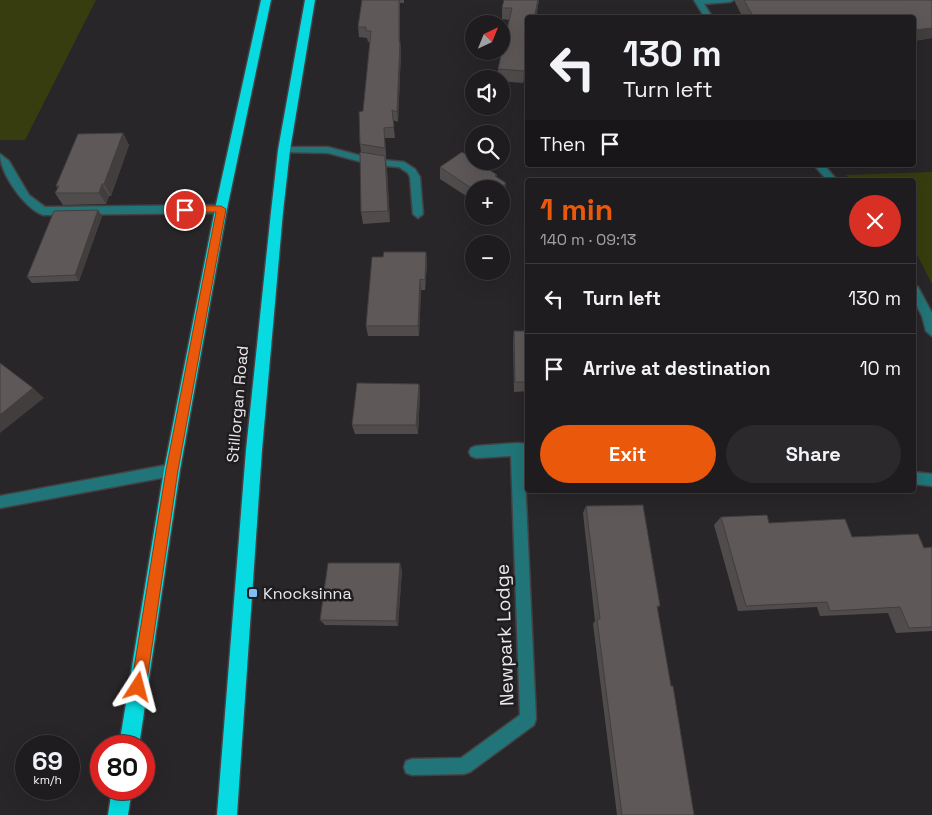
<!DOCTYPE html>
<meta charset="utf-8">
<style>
:root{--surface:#1f1c1f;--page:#2c292c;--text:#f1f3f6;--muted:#a1a1a4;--line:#3c3a3d;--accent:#ea580c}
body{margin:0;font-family:"Space Grotesk",sans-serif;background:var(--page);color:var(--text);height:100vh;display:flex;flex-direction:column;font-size:19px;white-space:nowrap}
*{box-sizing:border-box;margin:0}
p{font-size:16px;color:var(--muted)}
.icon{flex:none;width:28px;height:28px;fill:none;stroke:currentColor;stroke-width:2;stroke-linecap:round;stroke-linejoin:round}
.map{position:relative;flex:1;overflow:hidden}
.sheet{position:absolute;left:525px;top:178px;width:391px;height:315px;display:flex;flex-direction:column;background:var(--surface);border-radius:5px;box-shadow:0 5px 20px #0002,0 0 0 1px var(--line)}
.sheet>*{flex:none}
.banner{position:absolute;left:525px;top:15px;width:391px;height:152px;border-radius:5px;box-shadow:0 5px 20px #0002,0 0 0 1px var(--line);background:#1f1c1f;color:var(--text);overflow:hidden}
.needle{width:32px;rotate:43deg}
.controls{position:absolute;left:465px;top:15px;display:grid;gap:10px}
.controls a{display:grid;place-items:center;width:45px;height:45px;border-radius:50%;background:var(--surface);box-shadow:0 5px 20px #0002,0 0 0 1px var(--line);font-size:25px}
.speed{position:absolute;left:15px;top:735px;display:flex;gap:10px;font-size:25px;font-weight:700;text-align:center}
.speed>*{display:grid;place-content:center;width:65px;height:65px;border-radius:50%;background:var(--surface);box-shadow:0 5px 20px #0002,0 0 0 1px var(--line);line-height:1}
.speed small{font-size:12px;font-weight:400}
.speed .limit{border:8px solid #d22;background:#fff;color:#111}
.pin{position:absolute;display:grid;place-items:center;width:42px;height:42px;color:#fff;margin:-21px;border:2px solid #fff;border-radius:50%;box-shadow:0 1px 5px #0007}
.me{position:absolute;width:55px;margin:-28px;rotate:9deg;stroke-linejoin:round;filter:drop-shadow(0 0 4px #0008)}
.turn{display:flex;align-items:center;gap:18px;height:105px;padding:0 15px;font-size:22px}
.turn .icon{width:65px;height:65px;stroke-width:2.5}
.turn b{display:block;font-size:35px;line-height:42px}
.then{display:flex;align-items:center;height:48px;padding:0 15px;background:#0003;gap:10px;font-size:19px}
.round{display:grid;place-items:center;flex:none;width:52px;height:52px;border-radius:26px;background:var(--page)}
.summary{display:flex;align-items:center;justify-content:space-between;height:85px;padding:0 15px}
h1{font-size:30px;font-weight:600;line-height:38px;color:var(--accent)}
.cta{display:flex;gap:10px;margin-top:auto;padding:10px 15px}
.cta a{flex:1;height:58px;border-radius:30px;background:var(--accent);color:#fff;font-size:20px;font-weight:600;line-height:58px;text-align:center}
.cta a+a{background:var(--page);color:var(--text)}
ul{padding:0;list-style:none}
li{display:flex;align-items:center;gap:15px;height:70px;padding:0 15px;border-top:1px solid var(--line)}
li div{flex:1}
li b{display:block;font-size:19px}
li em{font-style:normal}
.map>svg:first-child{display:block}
.green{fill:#373d0e}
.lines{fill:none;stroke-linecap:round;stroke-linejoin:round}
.minor-casing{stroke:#444144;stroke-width:3}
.highway-casing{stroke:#444144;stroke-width:3}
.minor{fill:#217578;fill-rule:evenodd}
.highway{fill:#07dbe1;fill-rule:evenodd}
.wall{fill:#514c4c}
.shaded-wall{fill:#423e3e}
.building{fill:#5e5858;stroke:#423e3e}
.route{fill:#ea580c;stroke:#983908}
.poi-dot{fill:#7dbef9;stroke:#1f1d20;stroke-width:2}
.labels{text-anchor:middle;stroke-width:5;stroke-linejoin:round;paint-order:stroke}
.street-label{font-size:16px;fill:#eae8ea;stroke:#1f1d20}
.poi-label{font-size:16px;fill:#eae8ea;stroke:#1f1d20;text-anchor:start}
.near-street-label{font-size:19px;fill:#eae8ea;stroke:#1f1d20}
</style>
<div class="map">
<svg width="932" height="815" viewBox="0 0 932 815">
<rect width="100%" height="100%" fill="#292629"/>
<path class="green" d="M0,0H96L25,140H0Z
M932,172V284L914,249V180H851L846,175Z"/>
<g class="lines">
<g class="minor-casing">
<path id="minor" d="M694,0H734L730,2L704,4L713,18H705Z
M284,147H328L373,159L404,162L415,169L420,177L423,214L418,218L413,214L410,177L408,173L399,167L373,165L328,153L281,152L279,150Z
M0,154L9,161L29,195L45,207L221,205L226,209L221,213L43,215C24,208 0,173 0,154Z
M814,165H824L837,180H827Z
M914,286L918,287L932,313V336L926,331L922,316L914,300Z
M517,443L528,444V456H524L536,719L534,725L470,772L464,774L412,775L406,773L404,767L406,761L412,759L461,758L520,715L511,456L476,458L471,456L469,452L471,448L476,446Z
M172,464L177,466L179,470L177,474L172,476L0,508V496Z
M914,472L932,474V486L914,484Z"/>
</g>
<g class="highway-casing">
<path id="highway" d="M261,0H271L227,209L180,470L139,746H119L164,470L215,209Z
M305,0H315L290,150L283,212L262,450L237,815H217L246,450L271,212L278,150Z
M112,789H132L128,815H108Z"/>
</g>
<use href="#minor" class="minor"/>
<use href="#highway" class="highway"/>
</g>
<path class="wall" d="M362,0H435H404V3H400V41L401,52L398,122L393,120L395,138H385L390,222L363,224L361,212V152L360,144L370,42H368L367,38L359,37L358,27Z
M504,0H539L536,18H528V60L523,83L501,81V79H498V69L509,20L502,19V8Z
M735,0H931L932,38L914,41V18H743L735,2Z
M123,133L129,145L111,196H109L106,204L63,205L55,193L58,188L56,186Z
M440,167L497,177L505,194L474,189V201L440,179Z
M102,216L79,281L32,283L27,277Z
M426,252L427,263L425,290H421L419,336H368L366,326L383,257Z
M514,331H528V391L514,392L513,341Z
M419,384L420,393L418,434H355L352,425Z
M586,506L660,606L657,608L694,815H617L593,624L595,621L583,513Z
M721,517L769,523L852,537L924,548L932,547V631L896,633L888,613L820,616L817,607L738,611L714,525Z
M402,570L398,626L325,625L320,620Z"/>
<path class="shaded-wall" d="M399,0L400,52L399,42Z
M538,0H539L536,18H534Z
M932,28V38L914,41V30Z
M400,41L401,52L398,122L397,112Z
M528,53V60L523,83L524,71Z
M123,133L129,145L111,196L104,184Z
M385,156L387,168L390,222L388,211Z
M506,183L505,194L501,197V189H498Z
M102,184L109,196L106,204L99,193Z
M98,210L102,216L79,281L75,275Z
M426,252L427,263L425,290V280Z
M420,279L421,290L419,336L418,326Z
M419,384L420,393L418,434L416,425Z
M33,388L44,398L0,433V415Z
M400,563L402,570L398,626L396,621Z"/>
<path class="building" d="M362,0H399V42L400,41L397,112L392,110L394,127L384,128L385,148L360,144L359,112L363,111L371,31H366V27H358Z
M504,0H538L534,18H528V53L524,71L498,69L512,8H502Z
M744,0H931L932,1V28L914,30V18H754Z
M123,133L104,184H102L99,193H55L59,186H56L78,134Z
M360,152L385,156L388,211L361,212Z
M462,152L474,160V161H476L497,175L495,176L506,183L498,189H474V190L440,167Z
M98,210L75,275L27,277L54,211Z
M384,252H426L425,280L420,279L418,326H366L372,257H383Z
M514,331H528V382H515Z
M0,363L33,388L0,415Z
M357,383L419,384L416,425H352Z
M643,505L660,606H657L671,686H673L694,815H622L597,619H600L586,506Z
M767,515L769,523L845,519L852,537L918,534L924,548L932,547V627L909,628L900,607L830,611L827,602L746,606L721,517Z
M328,563H400L396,621L320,620Z"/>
<path class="route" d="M185,206H221L226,209L178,470L146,687L143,692L138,694L133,692L131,687L166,470L216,212H182L180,210Z"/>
<rect class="poi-dot" x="248" y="588" width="10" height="10" rx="2.5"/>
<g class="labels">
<g class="street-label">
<text transform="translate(237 404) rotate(-85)" y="6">Stillorgan Road</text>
</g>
<g class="poi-label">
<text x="263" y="599">Knocksinna</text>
</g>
<g class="near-street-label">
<text transform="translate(504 635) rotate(-92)" y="7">Newpark Lodge</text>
</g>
</g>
</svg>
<div class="controls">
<a><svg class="needle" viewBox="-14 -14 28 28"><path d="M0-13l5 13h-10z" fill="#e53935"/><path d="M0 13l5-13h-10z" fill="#a1a1a4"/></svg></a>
<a><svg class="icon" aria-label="sound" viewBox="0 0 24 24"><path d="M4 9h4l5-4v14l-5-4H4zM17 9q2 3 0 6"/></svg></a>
<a><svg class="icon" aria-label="search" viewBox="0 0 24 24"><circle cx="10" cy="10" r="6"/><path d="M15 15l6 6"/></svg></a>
<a>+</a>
<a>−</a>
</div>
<div class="speed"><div>69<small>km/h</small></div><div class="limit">80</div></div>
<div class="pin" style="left:185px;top:210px;background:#d93025"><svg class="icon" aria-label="arrive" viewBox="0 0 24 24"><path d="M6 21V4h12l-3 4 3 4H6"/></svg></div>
<svg class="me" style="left:138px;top:687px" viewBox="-20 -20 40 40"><path d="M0-17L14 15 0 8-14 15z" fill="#ea580c" stroke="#fff" stroke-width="4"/></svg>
<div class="banner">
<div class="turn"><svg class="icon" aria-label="left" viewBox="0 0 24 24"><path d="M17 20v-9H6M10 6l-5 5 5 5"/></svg><div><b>130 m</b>Turn left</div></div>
<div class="then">Then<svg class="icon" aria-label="arrive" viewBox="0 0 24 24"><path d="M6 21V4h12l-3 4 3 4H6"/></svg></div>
</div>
<section class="sheet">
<div class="summary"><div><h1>1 min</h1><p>140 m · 09:13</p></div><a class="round" style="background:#d93025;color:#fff"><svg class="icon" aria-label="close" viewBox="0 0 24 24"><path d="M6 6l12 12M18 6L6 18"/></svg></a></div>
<ul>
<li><svg class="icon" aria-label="left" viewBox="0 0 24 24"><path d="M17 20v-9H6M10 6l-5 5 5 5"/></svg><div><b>Turn left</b></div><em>130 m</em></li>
<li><svg class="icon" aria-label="arrive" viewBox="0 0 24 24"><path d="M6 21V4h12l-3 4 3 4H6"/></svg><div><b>Arrive at destination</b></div><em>10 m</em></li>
</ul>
<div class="cta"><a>Exit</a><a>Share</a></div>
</section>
</div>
